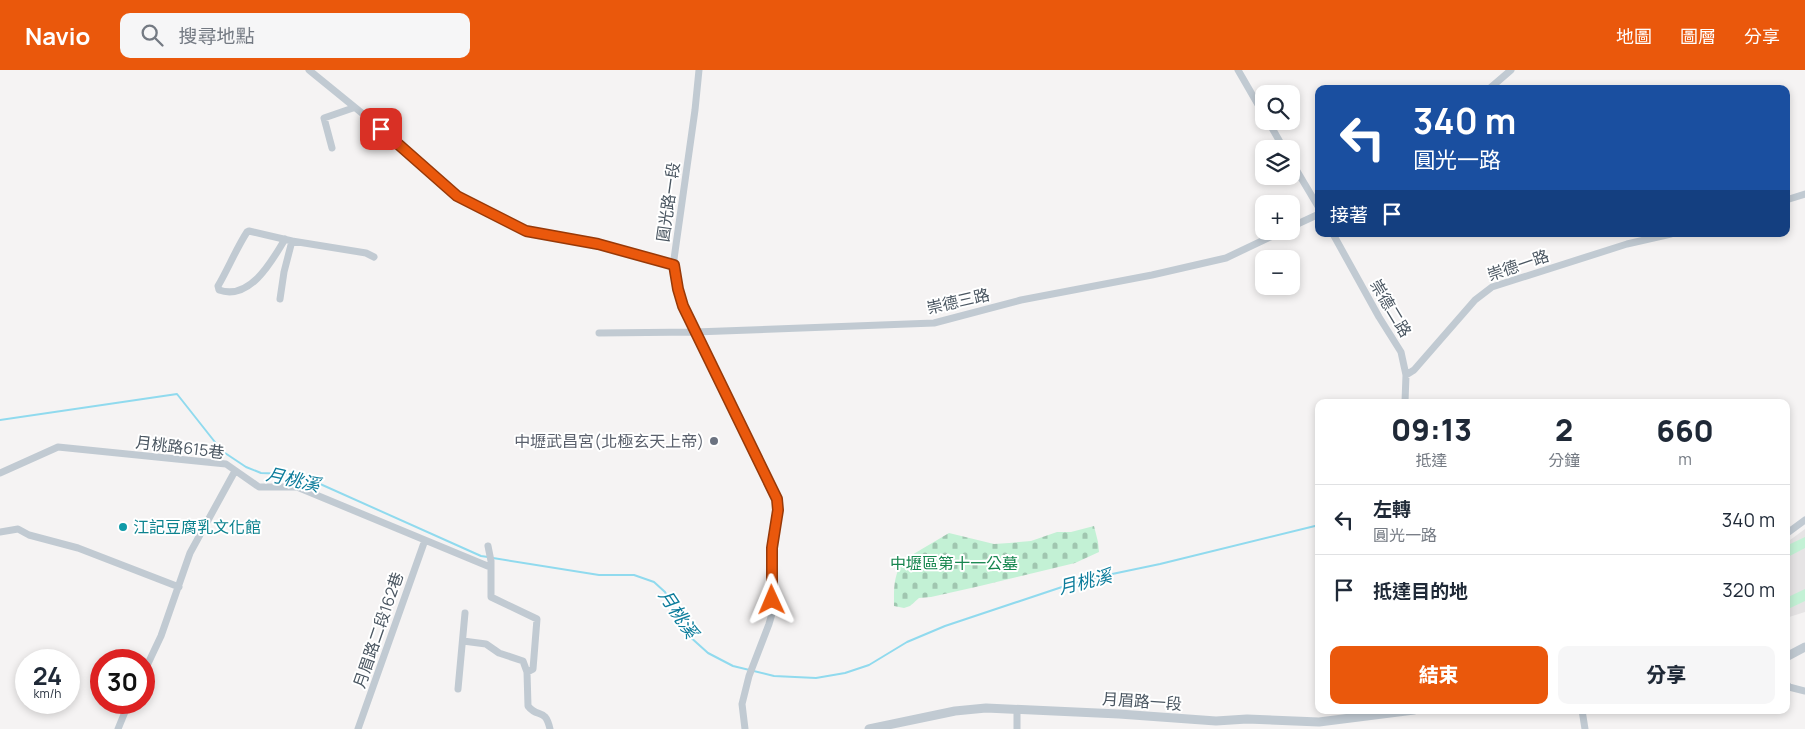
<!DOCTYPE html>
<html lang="zh-TW">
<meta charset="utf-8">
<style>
:root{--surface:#fff;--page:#f6f6f7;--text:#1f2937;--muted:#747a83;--line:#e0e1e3;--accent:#ea580c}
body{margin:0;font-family:Manrope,"Noto Sans TC",sans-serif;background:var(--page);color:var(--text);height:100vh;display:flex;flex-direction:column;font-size:19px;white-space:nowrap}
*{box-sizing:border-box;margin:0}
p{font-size:16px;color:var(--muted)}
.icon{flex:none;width:28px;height:28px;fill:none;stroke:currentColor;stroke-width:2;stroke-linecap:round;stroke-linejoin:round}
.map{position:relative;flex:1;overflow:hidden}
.panel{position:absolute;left:1315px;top:329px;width:475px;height:315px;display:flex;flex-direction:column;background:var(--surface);border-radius:10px;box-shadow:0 2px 8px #0003}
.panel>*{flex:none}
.hud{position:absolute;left:1315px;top:15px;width:475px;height:152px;border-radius:10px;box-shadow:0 2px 8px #0003;background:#1a4fa0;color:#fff;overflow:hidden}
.controls{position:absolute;left:1255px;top:15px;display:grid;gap:10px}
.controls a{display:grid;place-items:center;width:45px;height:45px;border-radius:10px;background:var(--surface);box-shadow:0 2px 8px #0003;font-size:25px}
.speed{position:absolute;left:15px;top:579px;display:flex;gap:10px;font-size:25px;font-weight:700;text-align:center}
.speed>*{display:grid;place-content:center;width:65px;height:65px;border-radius:50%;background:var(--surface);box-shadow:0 2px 8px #0003;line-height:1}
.speed small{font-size:12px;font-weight:400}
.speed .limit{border:8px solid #d22;background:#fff;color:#111}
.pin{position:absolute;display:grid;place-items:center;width:42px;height:42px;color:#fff;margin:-21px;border-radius:10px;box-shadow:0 2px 8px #0006}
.me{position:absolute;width:55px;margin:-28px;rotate:359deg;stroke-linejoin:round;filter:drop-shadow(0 0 4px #0008)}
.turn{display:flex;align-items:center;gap:18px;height:105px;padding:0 15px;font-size:22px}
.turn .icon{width:65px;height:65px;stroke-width:2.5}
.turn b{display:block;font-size:35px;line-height:42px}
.then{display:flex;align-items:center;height:48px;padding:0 15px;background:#0003;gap:10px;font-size:19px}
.eta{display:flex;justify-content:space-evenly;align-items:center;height:85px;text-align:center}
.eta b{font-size:30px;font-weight:800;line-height:35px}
.cta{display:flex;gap:10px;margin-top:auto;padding:10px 15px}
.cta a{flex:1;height:58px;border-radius:10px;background:var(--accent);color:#fff;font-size:20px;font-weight:800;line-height:58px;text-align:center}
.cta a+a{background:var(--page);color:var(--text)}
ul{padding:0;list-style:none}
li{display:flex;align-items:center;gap:15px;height:70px;padding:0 15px;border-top:1px solid var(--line)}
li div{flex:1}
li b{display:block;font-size:19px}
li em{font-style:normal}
header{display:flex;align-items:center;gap:30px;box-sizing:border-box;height:70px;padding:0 25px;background:var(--accent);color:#fff}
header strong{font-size:24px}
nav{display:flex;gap:28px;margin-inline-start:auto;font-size:18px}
.search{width:350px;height:45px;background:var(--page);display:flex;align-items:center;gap:12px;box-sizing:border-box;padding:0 18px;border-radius:10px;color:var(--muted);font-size:19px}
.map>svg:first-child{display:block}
.education{fill:#e6e4e5}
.green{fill:#c3f1d5}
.cemetery{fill:url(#cemetery-stones)}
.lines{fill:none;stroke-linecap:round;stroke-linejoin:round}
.stream{stroke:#90daee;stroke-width:2}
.minor{stroke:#c1cad2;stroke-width:7}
.tertiary{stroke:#c1cad2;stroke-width:9}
.route-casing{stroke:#983908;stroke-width:12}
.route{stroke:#ea580c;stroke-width:9}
.worship-dot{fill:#6b7280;stroke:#fff;stroke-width:2}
.culture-dot{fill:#0f9aa8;stroke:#fff;stroke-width:2}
.labels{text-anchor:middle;stroke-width:4;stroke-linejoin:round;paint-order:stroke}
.street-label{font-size:16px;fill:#4a5661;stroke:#fff}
.worship-label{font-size:16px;fill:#5b616d;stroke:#fff;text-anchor:end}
.culture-label{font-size:16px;fill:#0d838f;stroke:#fff;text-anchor:start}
.park-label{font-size:16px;fill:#17864f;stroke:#fff}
.water-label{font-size:18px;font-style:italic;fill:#0c7c9b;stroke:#fff}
</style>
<header>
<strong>Navio</strong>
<div class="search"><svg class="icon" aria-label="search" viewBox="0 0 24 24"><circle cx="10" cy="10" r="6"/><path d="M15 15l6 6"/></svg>搜尋地點</div>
<nav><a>地圖</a><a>圖層</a><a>分享</a></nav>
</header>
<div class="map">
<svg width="1805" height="659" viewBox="0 0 1805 659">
<defs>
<pattern id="cemetery-stones" width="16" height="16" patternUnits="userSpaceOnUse" patternTransform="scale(1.25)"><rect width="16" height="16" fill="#c3f1d5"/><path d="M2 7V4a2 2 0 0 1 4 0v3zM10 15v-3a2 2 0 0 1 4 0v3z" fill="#a0c6b0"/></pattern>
</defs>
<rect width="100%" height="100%" fill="#f5f3f3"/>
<path class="education" d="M1805,459V542L1786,548V473Z"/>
<path class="green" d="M1805,467V478L1786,488V476Z
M1805,519V531L1786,540V528Z"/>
<path class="cemetery" d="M1094,456L1098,472L1099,482L1075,493L980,516L931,527L919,528L910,536L904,538L894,536C894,518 893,504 905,489L949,463L994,474L1009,473L1031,471L1057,462H1071Z"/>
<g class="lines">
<path class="stream" d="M0,350L177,324L222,381L246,397L261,403L288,404L309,409L481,486L488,487
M493,488L599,505H634L654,512L665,522L688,565L708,583L733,596L774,606L816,608L845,603L869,595L907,572L945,556L1062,517L1093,508L1160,494L1319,455"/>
<path class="minor" d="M309,0L395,70L457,126L495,147L526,161L598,174L674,195
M699,0L695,40L674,189L678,219L683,237L777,429L778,441L772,478L773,540L769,554L749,606L742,634L745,659
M1238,0L1264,45
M1489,19L1511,0
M1268,51L1284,79
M332,78L324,48L353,38
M1291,91L1319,138
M1786,130L1805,124
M1291,157L1319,144
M1333,164L1379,247L1401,282L1406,305L1405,332
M285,169C272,191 250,231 219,220L218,216C228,199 236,179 247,162L249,161L292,171L366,183L374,187
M280,229L284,202L292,171
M599,263L695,262L934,253L1021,230L1152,205L1226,188L1283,161
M1406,305L1414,300L1475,230L1492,217L1627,174L1671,164
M0,403L58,377L226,394L259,417H297L490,497
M0,462L18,459L29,465L78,478L179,517
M1786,464L1805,450
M488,476L491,491V527L537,549L533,599L527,602L528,636C538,649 545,637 550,659
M463,571L486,574L499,583L523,591L527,602
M144,602L161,566L190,483L235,401
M1786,613L1789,617L1805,621
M458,619L465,543
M1017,639V659
M1582,640L1585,659
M118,659L129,632
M358,659L425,470"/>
<path class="tertiary" d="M1786,587L1805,577
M869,659L955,641L986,638L1119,644L1216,651L1247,649L1319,652L1414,640"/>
</g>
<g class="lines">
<g class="route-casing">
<path id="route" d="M381,59L457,126L526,161L598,174L674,195L678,219L683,236L777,429L778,440L772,478V530"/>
</g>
<use href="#route" class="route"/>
</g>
<circle class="worship-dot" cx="714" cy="371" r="5"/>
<circle class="culture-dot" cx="123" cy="457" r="5"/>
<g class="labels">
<g class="street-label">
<text transform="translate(668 132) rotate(-82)" y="6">圓光路一段</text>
<text transform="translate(1518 195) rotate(-19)" y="6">崇德一路</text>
<text transform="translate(958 231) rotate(-13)" y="6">崇德三路</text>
<text transform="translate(1391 238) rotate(59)" y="6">崇德二路</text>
<text transform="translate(180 377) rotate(7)" y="6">月桃路615巷</text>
<text transform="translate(378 560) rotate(-71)" y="6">月眉路二段162巷</text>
<text transform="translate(1142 631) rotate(4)" y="6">月眉路一段</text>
</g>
<g class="worship-label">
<text x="704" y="377">中壢武昌宮(北極玄天上帝)</text>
</g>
<g class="culture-label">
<text x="133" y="463">江記豆腐乳文化館</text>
</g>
<g class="park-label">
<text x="954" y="499">中壢區第十一公墓</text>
</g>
<g class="water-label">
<text transform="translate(293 410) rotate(13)" y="6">月桃溪</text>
<text transform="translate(1085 512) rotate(-14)" y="6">月桃溪</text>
<text transform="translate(678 544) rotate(56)" y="6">月桃溪</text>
</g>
</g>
</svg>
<div class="controls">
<a><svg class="icon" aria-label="search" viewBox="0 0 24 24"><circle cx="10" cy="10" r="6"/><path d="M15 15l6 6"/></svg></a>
<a><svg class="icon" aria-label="layers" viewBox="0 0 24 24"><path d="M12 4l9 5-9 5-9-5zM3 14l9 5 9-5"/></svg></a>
<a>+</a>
<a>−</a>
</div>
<div class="speed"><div>24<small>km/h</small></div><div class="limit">30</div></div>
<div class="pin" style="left:381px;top:59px;background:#d93025"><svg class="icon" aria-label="arrive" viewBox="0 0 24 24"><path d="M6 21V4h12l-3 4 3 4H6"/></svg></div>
<svg class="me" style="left:772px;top:530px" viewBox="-20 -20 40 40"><path d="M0-17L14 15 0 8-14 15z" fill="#ea580c" stroke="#fff" stroke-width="4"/></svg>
<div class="hud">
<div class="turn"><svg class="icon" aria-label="left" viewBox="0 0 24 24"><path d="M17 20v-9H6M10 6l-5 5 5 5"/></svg><div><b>340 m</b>圓光一路</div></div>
<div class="then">接著<svg class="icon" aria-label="arrive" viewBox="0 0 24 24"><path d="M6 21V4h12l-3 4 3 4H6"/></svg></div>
</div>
<section class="panel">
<div class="eta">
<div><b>09:13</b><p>抵達</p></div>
<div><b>2</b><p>分鐘</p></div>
<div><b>660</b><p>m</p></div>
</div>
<ul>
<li><svg class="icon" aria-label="left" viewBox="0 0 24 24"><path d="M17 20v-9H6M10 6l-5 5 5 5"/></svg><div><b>左轉</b><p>圓光一路</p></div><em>340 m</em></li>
<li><svg class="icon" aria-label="arrive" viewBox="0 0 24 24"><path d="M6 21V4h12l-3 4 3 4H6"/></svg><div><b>抵達目的地</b></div><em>320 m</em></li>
</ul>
<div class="cta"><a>結束</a><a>分享</a></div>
</section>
</div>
